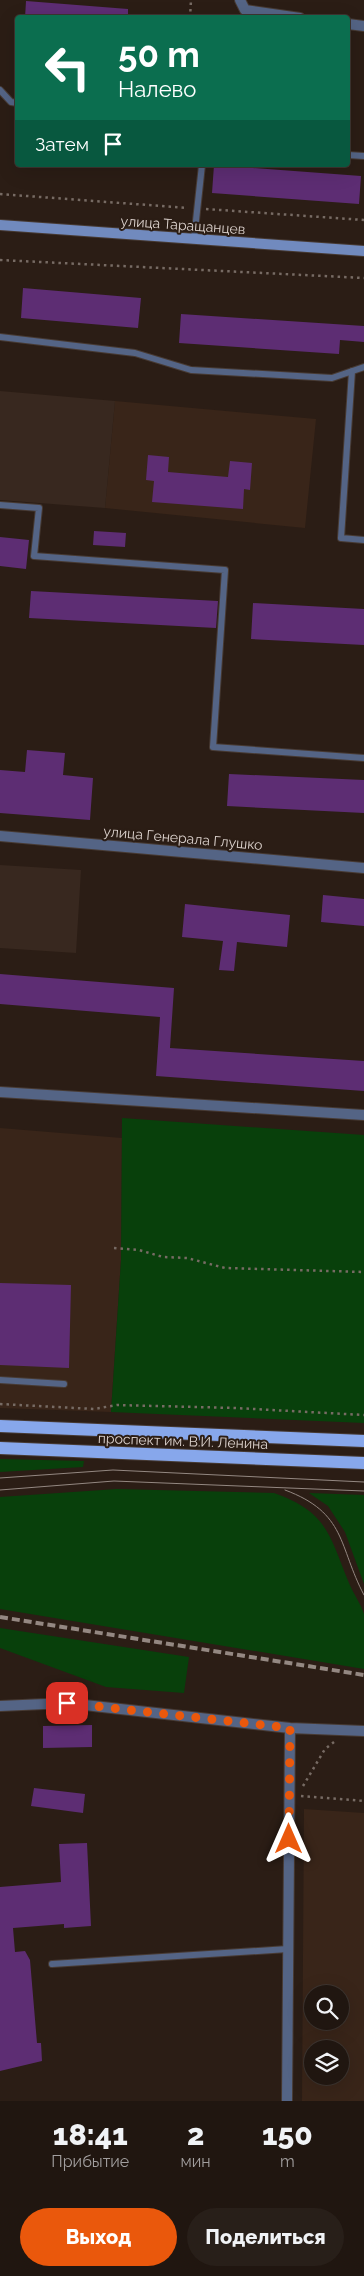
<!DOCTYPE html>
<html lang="ru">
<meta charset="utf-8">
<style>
:root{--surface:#201610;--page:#281f19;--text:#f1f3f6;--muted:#a29f9f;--line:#3d3530;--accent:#ea580c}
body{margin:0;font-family:Raleway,sans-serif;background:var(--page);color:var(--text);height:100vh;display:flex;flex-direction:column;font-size:19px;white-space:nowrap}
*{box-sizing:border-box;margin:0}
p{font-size:16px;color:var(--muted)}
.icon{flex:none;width:28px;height:28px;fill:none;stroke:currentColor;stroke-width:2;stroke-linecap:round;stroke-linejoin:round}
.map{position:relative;height:2101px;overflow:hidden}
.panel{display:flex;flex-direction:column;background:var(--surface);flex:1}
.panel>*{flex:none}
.top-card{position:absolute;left:15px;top:15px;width:335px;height:152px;border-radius:5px;box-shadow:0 5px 20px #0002,0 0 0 1px var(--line);background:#0b6e4f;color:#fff;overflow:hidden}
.controls{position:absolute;left:304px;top:1985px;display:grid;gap:10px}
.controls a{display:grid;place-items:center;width:45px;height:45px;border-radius:50%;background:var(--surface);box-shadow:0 5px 20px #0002,0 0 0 1px var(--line);font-size:25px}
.pin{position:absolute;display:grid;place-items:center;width:42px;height:42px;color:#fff;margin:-21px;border-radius:10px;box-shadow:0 2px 8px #0006}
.me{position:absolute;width:55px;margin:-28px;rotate:0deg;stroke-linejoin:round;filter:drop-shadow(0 0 4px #0008)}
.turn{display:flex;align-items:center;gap:18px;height:105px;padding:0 20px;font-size:22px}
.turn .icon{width:65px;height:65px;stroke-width:2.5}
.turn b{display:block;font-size:35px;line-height:42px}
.then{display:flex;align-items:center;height:48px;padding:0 20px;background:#0003;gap:10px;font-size:19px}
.eta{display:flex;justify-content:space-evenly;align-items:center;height:85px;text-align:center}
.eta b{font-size:30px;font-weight:800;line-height:35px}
.cta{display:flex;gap:10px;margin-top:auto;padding:10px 20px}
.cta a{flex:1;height:58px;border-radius:30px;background:var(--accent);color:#fff;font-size:20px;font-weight:800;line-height:58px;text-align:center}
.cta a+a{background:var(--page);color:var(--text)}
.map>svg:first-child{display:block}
.built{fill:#392519;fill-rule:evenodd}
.education{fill:#38281f}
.green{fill:#08400b}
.building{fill:#5d2d73}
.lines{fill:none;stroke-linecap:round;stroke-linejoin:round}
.lane-casing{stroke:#473a33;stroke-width:8}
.street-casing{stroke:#473a33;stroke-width:12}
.secondary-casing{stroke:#473a33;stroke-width:12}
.primary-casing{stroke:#473a33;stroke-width:14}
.path{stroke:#776b64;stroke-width:2.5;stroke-dasharray:2.5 4;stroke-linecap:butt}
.lane{stroke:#546485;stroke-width:6}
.street{stroke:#546485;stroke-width:10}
.secondary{stroke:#718abe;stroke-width:10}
.primary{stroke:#87a7eb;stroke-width:12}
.tram{stroke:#948882;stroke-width:1}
.rail{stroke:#948882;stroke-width:4;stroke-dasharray:8 4;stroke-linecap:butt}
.route{stroke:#ea580c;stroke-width:9;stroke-dasharray:0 16.2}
.labels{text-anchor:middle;stroke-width:4;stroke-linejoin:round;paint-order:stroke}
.street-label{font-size:14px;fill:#ddd3ce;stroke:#2b1d15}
</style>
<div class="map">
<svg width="364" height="2101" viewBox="0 0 364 2101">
<rect width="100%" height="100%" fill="#2b1d15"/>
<path class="built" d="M115,401L316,419L305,528L105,508Z
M0,1128L122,1138L121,1260L111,1412L0,1408Z
M304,1809L364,1813V2101H302ZM312,1994H340V2021H312ZM312,2049H340V2076H312Z"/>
<path class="education" d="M0,391L115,401L105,508L0,500Z
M0,865L81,870L76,953L0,948Z"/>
<path class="green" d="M122,1118L364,1135V1423L111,1412L121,1260Z
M0,1459L84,1461L83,1467L0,1472Z
M117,1489L274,1493C328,1512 329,1535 349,1583C353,1593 361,1604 364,1614C364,1626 364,1655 364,1669L0,1609V1497Z
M309,1493L364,1495V1584L345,1532L328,1506Z
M0,1628L189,1657L184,1693L106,1687L0,1648Z"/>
<path class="building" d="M26,1L128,9V18H25Z
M214,165L361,176L359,204L212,193Z
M23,288L141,298L138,328L21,318Z
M181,314L364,326V342L340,340L339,354L179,343Z
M148,455L169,457L168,472L228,477L230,461L252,463L250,490L244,489L243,509L152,502L154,481L146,480Z
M94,531L126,533L125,547L93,545Z
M0,537L29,540L26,569L0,566Z
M31,591L218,601L216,628L29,618Z
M253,603L364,609V645L251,639Z
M27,750L65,753L63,775L93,778L90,820L0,813V770L25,772Z
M229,774L364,780V813L227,806Z
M323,895L364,899V926L321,922Z
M185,904L290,915L287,947L237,942L234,971L219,970L223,941L182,937Z
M0,974L174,988L170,1048L364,1061V1091L156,1076L160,1017L0,1004Z
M0,1283L71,1285L69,1368L0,1365Z
M92,1725V1747L43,1748V1726Z
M34,1788L85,1794L83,1813L31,1806Z
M87,1843L91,1926L64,1928V1924L13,1928L15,1952L25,1951L30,1960L37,2043H41L42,2061L0,2071V1887L61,1882L59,1844Z"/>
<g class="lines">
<g class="lane-casing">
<path id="lane" d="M0,90L11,102L18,103
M348,155L364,156
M194,239L202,165
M0,337L135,353L191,370L332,378L364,367
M352,371L341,538L364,540
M0,505L39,508L34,556L225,570L213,747L364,758
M0,1380L64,1384
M52,1964L288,1949"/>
</g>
<g class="street-casing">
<path id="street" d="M240,0L245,10L300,18
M348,24L364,26
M0,836L364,868
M0,1092L364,1115
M0,1706L67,1703L290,1728L364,1731
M287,2101L290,1728"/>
</g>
<g class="secondary-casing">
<path id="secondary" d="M0,225L364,251"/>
</g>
<g class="primary-casing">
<path id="primary" d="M0,1426L364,1441
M0,1448L364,1463"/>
</g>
<path class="path" d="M190,18L191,0
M0,194L188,208
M206,209L364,220
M0,260L364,278
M114,1248L139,1250L163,1257L187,1258L225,1268L364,1272
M0,1404L94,1409L117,1405L235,1408L364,1415
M303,1786L325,1749L334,1742
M301,1796L364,1801"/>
<use href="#lane" class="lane"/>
<use href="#street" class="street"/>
<use href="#secondary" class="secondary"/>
<use href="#primary" class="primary"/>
<path class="tram" d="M0,1478L113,1470L364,1482
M0,1490L114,1481L364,1491
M285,1490C347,1513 338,1546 364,1595"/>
<path class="rail" d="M0,1617L364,1675"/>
</g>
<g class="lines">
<path class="route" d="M67,1703L290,1728L289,1839"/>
</g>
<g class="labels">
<g class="street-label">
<text transform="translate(183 225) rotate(4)" y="5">улица Таращанцев</text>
<text transform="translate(183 838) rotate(5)" y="5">улица Генерала Глушко</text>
<text transform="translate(183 1441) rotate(2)" y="5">проспект им. В.И. Ленина</text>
</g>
</g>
</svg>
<div class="controls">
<a><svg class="icon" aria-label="search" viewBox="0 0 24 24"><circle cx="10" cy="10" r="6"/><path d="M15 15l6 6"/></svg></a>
<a><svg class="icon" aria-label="layers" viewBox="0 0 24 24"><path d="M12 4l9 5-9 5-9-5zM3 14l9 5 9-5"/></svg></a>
</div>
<div class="pin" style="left:67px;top:1703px;background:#d93025"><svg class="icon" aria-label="arrive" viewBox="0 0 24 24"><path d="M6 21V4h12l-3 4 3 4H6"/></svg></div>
<svg class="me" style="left:289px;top:1839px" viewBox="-20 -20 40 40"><path d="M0-17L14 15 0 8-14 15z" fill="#ea580c" stroke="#fff" stroke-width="4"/></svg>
<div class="top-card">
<div class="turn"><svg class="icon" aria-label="left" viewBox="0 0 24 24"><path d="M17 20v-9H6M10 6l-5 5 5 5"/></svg><div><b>50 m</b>Налево</div></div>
<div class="then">Затем<svg class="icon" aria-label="arrive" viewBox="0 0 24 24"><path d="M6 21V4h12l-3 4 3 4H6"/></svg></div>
</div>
</div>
<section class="panel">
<div class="eta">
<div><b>18:41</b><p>Прибытие</p></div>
<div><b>2</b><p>мин</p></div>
<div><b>150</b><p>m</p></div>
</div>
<div class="cta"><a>Выход</a><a>Поделиться</a></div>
</section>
